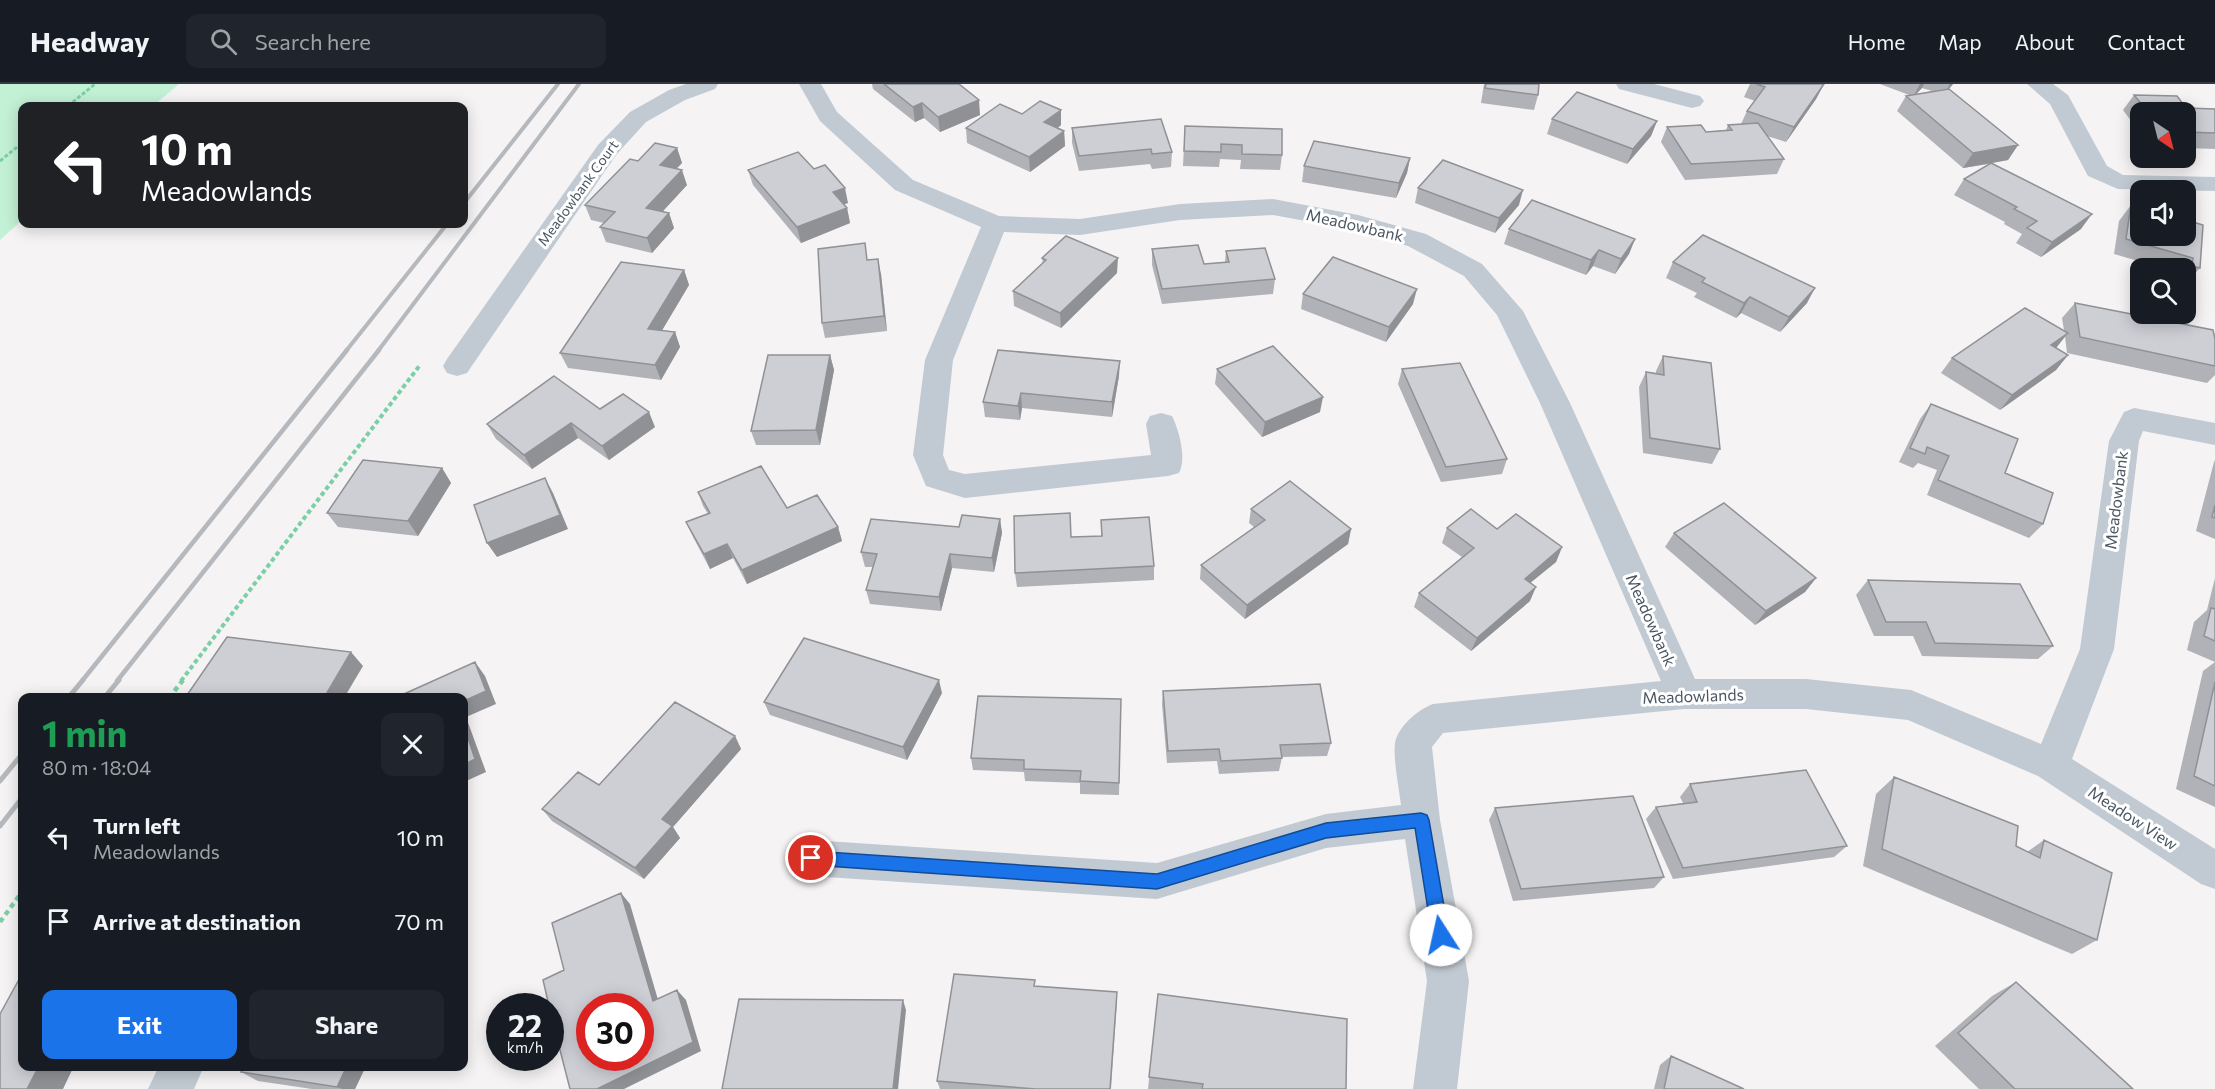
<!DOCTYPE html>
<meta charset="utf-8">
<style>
:root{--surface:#171b24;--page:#20242c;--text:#f1f3f6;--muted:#9ea1a6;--line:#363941;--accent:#1a73e8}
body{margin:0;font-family:Commissioner,sans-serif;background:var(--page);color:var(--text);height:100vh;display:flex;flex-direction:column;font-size:22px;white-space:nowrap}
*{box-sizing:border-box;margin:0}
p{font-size:20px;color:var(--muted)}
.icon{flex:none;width:33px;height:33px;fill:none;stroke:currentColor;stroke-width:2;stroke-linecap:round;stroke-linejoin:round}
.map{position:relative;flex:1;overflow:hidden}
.drawer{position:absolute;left:18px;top:609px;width:450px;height:378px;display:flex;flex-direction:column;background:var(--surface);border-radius:12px;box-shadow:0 3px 15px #0003}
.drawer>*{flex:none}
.guide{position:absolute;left:18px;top:18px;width:450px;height:126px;border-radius:12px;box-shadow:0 3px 15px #0003;background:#202124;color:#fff;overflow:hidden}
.needle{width:39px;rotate:145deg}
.tools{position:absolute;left:2130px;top:18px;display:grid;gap:12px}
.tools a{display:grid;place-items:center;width:66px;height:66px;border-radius:12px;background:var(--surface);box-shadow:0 3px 15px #0003;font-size:30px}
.speed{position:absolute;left:486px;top:909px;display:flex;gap:12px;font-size:30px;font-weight:700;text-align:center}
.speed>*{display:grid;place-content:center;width:78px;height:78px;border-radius:50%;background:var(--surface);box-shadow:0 3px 15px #0003;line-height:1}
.speed small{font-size:15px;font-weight:400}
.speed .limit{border:9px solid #d22;background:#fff;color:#111}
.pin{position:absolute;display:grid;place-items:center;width:51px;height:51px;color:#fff;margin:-26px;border:3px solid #fff;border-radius:50%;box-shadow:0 2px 6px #0007}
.me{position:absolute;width:66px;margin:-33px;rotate:350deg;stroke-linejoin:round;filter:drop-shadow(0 0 4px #0008)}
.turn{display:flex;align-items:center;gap:21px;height:126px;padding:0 24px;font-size:27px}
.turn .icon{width:78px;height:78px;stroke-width:2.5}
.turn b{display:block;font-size:42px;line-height:51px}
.round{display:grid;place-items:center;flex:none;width:63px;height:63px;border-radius:12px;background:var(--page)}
.head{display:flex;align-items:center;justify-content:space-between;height:102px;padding:0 24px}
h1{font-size:36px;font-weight:700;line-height:45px;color:#1e9e55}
.primary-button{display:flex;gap:12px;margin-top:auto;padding:12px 24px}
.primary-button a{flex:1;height:69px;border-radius:12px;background:var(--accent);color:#fff;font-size:24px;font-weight:700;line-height:69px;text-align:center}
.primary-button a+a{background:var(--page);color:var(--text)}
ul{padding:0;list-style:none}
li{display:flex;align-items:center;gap:18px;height:84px;padding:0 24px}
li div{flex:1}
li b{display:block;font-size:22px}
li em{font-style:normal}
header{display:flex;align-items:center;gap:36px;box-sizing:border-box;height:84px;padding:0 30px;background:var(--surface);border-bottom:2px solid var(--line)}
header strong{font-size:28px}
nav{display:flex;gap:33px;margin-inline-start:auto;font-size:21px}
.search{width:420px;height:54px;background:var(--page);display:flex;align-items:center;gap:15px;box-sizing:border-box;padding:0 21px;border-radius:12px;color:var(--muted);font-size:22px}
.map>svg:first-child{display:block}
.green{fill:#c3f1d5}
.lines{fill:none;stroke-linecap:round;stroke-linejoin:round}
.path-far2{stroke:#7ad0a6;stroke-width:3;stroke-dasharray:4 2;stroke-linecap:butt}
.path-far1{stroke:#7ad0a6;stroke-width:4;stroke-dasharray:4.5 3;stroke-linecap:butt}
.path{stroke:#7ad0a6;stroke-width:4.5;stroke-dasharray:5 4;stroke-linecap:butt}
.minor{fill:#c1cad2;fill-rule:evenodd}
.rail-far2{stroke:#b5b8bd;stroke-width:4}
.rail-far1{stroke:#b5b8bd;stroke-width:4.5}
.rail{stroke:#b5b8bd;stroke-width:5}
.wall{fill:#b0b2b7;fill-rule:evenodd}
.shaded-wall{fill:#909195}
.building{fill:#cdcfd5;stroke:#909195;stroke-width:1.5;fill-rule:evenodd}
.route{fill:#1a73e8;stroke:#114b97;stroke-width:1.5}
.labels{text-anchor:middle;stroke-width:6;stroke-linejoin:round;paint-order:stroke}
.far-street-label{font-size:14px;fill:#4a5661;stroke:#fff}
.street-label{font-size:16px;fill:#4a5661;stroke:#fff}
</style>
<header>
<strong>Headway</strong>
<div class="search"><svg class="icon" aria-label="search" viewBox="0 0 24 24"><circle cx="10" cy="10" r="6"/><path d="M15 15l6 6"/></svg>Search here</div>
<nav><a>Home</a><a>Map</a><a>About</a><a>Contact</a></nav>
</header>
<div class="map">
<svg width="2215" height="1005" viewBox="0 0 2215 1005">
<rect width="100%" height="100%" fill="#f5f3f3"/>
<path class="green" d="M0,0H179L153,22H22V136L0,156Z"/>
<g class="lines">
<path class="path-far2" d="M68,22L95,0
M0,77L22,59"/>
<path class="path-far1" d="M181,597L420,281"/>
<path class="path" d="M169,614L183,596
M0,838L22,808"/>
<path class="minor" d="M686,0H718L715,5L685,16L646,38L616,71L467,289L457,292L447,289L443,282L447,275L598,61L630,28L669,6Z
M799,0H821L837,28L913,96L999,132L1080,135L1180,120L1273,115L1358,131L1426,150L1482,180L1523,227L1570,319L1695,595H1806L1911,606L2041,660L2080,565L2109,357L2124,328L2134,324L2215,339V361L2143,347L2139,357L2114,565L2072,675L2215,765V805L2201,800L2038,692L1908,636L1806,625H1684L1443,649L1432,663L1440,736L1469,897L1457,1005H1413L1427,897L1405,755L1326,764L1157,815L811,792L797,787L792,774L797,761L811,756L1157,779L1326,730L1401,721C1399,705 1393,674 1395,659C1398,642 1419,625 1433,620L1661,597L1540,319L1497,231L1464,192L1408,162L1355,146L1273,131L1180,136L1080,151L1004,148L953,276L943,371L949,386L965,390L1151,371L1146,340L1150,332L1161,329L1172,332C1179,346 1187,375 1179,389L1168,392L965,414L926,402L913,371L925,276L981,143L895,106L820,37Z
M1616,0H1654L1700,12L1704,17L1700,22L1692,24L1619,5Z
M2027,0H2053L2068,11L2107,82L2123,91L2215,93V107L2118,105L2088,92L2050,20Z
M159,982H204L194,1005H148Z"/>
<path class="rail-far2" d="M464,119L558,0
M346,267L447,140
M378,267L579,0"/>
<path class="rail-far1" d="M82,597L347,266
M117,597L379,266"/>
<path class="rail" d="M68,614L83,596
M104,614L119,596
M0,697L22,670
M0,742L22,714"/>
</g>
<path class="wall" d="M872,0H959L980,31L940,48L924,34L915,38L873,5Z
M1484,0H1539L1538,11L1534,26L1481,19Z
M1750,0H1824L1816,15L1786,58L1767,52L1784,75L1777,90L1685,96L1661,58L1667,43L1706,48L1726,46L1728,41L1741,40L1747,27L1755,17L1744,13Z
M1880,0H1953L1949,5L2018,61L2008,76L1992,79L2081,145L2041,173L2016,159L2022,150L2004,140L2005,138L1954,111L1964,95L1989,80L1963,84L1897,27L1906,12L1909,11ZM1922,4L1932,7L1916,10Z
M2134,11L2186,24L2215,25V65L2186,64V28H2140V49L2123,26Z
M1022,30L1061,41L1058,44L1064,47L1065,62L1030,88L967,59L966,44Z
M1552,35L1657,37L1651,52L1627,80L1547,50Z
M1185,42L1282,71L1280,86L1240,85L1241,76L1220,75L1219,83L1183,82Z
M1072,44L1172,68L1171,83L1152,85L1150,80L1079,87L1072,59Z
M677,64L682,79L676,85L687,101L662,128L669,129L674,144L652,169L606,158L600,143L604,139L591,136L585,121L638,77Z
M1410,74L1407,89L1396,114L1302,98L1304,82Z
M814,85L848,119L844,120L847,124L850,139L801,159L753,101L748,86Z
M1418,104L1519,121L1495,149L1415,119Z
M2131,121L2186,152L2200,184L2186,199V184H2162L2114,170L2119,137Z
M1509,145L1635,155L1629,170L1615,190L1593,182L1586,191L1504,160Z
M1152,165L1204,180L1225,178L1226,167L1275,195L1273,210L1162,220L1152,181Z
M1042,174L1117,189L1061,244L1014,222L1013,207L1043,180Z
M868,176L881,190L887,247L825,254L822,239Z
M1673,178L1807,219L1780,248L1741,229L1736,234L1694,213L1697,209L1666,194Z
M684,186L689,201L662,246L675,248L680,263L661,296L568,284L560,269Z
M1303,210L1413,220L1386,258L1301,225Z
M2075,219L2215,255V291L2207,299L2067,269L2065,252L2056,264L2068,271L2056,286L2000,326L1941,289L1952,274L2064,246L2062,234Z
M998,266L1119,292L1112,333L1022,324L1020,336L985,333L983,318Z
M830,271L834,286L820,361H756L751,347Z
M1663,272L1720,365L1712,380L1643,369L1639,303L1646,288L1656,289V287Z
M1217,285L1320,328L1262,353L1215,300Z
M1402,285L1507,375L1502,390L1441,398L1398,300Z
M1931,320L2005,389L2043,440L2029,454L1927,411L1937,386L1918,379L1913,384L1899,378L1920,335Z
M600,325L655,343L609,376L578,354L532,385L496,355L487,340Z
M2215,376V455L2196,447L2214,378Z
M442,384L451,399L418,452L338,443L327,429Z
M698,408L787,424L838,443L842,457L747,500L733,474L710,485L693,453L686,438L708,430L703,422Z
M1251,425L1351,445L1348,460L1245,535L1200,495L1201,481L1254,443L1249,439Z
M1000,435L1002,449L994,488L952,484L941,527L870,520L866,506L873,483H865L861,468L959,443Z
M1101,436L1154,482V496L1017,503L1015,489L1101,452Z
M1447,444L1497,445L1562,463L1556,478L1530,499V517L1471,567L1414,523L1419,509L1462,473L1442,459Z
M1674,449L1816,494L1805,508L1755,541L1665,463Z
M2215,494V723L2176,705L2203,587L2215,578L2187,566L2194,538L2207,526Z
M1868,496L2053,562L2038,575L1922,572L1913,552H1874L1856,511Z
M1163,607L1331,659L1327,672L1282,673L1279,687L1219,690L1217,677L1167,679L1162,620Z
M942,609L907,676L770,631L764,618Z
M1121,615L1119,711L1080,710V699L1025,697L1024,688L973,686L971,674Z
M735,652L741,665L673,743L680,754L644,795L552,737L542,725Z
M1894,693L2027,768L2044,756L2097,856L2072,870L1863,782L1876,710Z
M1690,700L1847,762L1834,773L1673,795L1646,735L1656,723L1683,719L1680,713Z
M1495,724L1664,793L1654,804L1513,817L1489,736Z
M2016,898L2133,1005H1979L1935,962L1992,912Z
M1036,902L1117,917L1111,1005H940L937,997Z
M1158,910L1346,1005H1148Z
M1671,972L1744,1005H1654L1660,981Z
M22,982H98L97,985Z
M366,982L355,1005H312L258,997L241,988Z"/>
<path class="shaded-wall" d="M1824,0L1816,15L1786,58L1794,43Z
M1920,0H1924L1922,4L1913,13Z
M1950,0H1953L1943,12Z
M979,16L980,31L940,48L938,33Z
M922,19L924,34L915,38L913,23Z
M1061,26V41L1045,53L1044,38Z
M1657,37L1651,52L1627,80L1633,65Z
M1064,47L1065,62L1030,88L1029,73Z
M2018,61L2008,76L1963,84L1973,69Z
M677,64L682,79L665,96L660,81Z
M1410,74L1407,89L1396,114L1399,99Z
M682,86L687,101L652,139L646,124Z
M845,104L848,119L836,123L833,108Z
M1523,106L1519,121L1495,149L1499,134Z
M847,124L850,139L801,159L797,143Z
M669,129L674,144L652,169L647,154Z
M2092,130L2081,145L2041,173L2052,158Z
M1635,155L1629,170L1615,190L1621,175Z
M1599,166L1593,182L1586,191L1591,176Z
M1118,174L1117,189L1061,244L1060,229Z
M878,175L881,190L887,247L884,232Z
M684,186L689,201L654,260L648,245Z
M1815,204L1807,219L1780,248L1789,233Z
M1417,205L1413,220L1386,258L1389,243Z
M1750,213L1741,229L1736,234L1744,219Z
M675,248L680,263L661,296L655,281Z
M2068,249L2056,264L2051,261Z
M830,271L834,286L820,361L816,346Z
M2068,271L2056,286L2000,326L2012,311Z
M1120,277L1119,292L1112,333V318Z
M1021,309L1022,324L1020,336L1018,322Z
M1323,313L1320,328L1262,353L1265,338Z
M649,328L655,343L609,376L602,362Z
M571,339L578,354L532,385L524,371Z
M442,384L451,399L418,452L408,437Z
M545,394L553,409L568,445L497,473L487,459Z
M1000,435L1002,449L994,488L992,474Z
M838,443L842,457L747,500L742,486Z
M1351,445L1348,460L1245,535L1247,521Z
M727,460L733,474L710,485L704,470Z
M1562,463L1556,478L1518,509L1525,495Z
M950,470L952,484L941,527L939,513Z
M1816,494L1805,508L1755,541L1766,527Z
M1536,503L1530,517L1471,567L1477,554Z
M351,568L363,582L344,614H324Z
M475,578L485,592L496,620L466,633L486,688L464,698V617Z
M939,596L942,609L907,676L903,663Z
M735,652L741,665L673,743L680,754L644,795L635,784L662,735Z
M464,722L468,734L464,736Z
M621,809L630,820L661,926L653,917Z
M677,906L686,916L701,967L624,1005H597Z
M903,916L906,926L898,1005H893Z
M39,982H70L73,984L63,1005H27Z
M347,982H366L355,1005H342L337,1003Z"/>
<path class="building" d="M884,0H959L979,16L938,33L922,19L913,23Z
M1486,0H1539L1538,11L1485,4Z
M1756,0H1824L1794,43L1747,27L1765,3Z
M1949,5L2018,61L1973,69L1906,12Z
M1577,8L1657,37L1633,65L1552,35Z
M2134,11L2177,12L2186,24L2215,25V49L2186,48V28H2148Z
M1040,17L1061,26L1044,38L1064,47L1029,73L966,44L1000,20L1022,30Z
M1161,35L1172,68L1152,70L1151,65L1079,72L1072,44Z
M1758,39L1784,75L1691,80L1667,43L1701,41L1706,48L1732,46L1728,41Z
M1185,42L1282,45V71L1242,70V61L1221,60V68L1184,67Z
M1314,57L1410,74L1399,99L1304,82Z
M655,59L677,64L660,81L682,86L646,124L669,129L647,154L600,143L615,128L585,121L630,75L638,77Z
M798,68L814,85L825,81L845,104L833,108L847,124L797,143L748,86Z
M1443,76L1523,106L1499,134L1418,104Z
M1991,79L2092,130L2052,158L2027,144L2037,137L2014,125L2017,123L1964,95Z
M1532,116L1635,155L1621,175L1599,166L1591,176L1509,145Z
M2131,121L2140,124V152H2186V136L2203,141L2200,184L2192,182L2193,174L2126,155Z
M1703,151L1815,204L1789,233L1750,213L1744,219L1702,198L1705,194L1673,178Z
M1066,152L1118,174L1060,229L1013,207L1046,176L1042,174Z
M865,159L867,176L878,175L884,232L822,239L818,165Z
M1198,161L1204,180L1229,178L1226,167L1265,164L1275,195L1162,205L1152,165Z
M1333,173L1417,205L1389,243L1303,210Z
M621,178L684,186L648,245L675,248L655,281L560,269Z
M2075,219L2213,246L2215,255V282L2080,253Z
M2025,224L2068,249L2051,261L2068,271L2012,311L1952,274Z
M1273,262L1323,313L1265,338L1217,285Z
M998,266L1120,277L1112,318L1021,309L1018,322L983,318Z
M768,271H830L816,346L751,347Z
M1663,272L1711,279L1720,365L1650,354L1646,288L1664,291Z
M1460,279L1507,375L1446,383L1402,285Z
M554,292L600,325L623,310L649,328L602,362L571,339L524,371L487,340Z
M1931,320L2018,355L2005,389L2053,409L2043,440L1938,396L1949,372L1927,363L1925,370L1910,364Z
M363,376L442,384L408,437L327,429Z
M761,382L787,424L817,411L838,443L742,486L727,460L704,470L686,438L710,429L698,408Z
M545,394L560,431L487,459L474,421Z
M1290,397L1351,445L1247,521L1201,481L1265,436L1251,425Z
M1724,419L1816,494L1766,527L1674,449Z
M2215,421V434L2212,433Z
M1471,425L1497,445L1516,430L1562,463L1525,495L1536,503L1477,554L1419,509L1474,464L1447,444Z
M1070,429L1071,453L1102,452L1101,436L1149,433L1154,482L1015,489L1014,432Z
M962,431L1000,435L992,474L950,470L939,513L866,506L877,470L861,468L871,435L959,443Z
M1868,496L2020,500L2053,562L1935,559L1926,538H1886Z
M2211,524L2215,525V557L2204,552Z
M227,553L351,568L324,614H185Z
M804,554L939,596L903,663L764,618Z
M475,578L486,607L464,617V614H395Z
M2215,598V702L2194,692Z
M1320,600L1331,659L1280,661L1282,674L1221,677L1219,665L1168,667L1163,607Z
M978,612L1121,615L1119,699L1080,697L1081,687L1024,685V676L971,674Z
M675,618L735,652L662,735L672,742L635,784L542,725L578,688L599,701Z
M464,642L475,675L464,681Z
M1806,686L1847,762L1683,784L1656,723L1697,718L1690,700Z
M1894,693L2018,742L2016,762L2040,774L2044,756L2112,789L2097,856L1882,765Z
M1633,712L1664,793L1521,805L1495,724Z
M621,809L653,917L677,906L693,958L597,1005H570L550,927V922H549L543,896L564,886L552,839ZM590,922H640V974H590Z
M22,890V982H39L27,1005H0V930Z
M954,890L1035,896L1034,902L1117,908L1110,1005H1036L937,997Z
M2016,898L2133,1005H2015L1958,949Z
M1158,910L1347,935L1346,1005H1202L1203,1000L1149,993Z
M739,915L903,916L893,1005H722Z
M1671,972L1744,1005H1664Z
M244,982H347L337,1003L241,988Z"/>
<path class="route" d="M1421,729L1427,731L1429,736L1449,851L1447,857L1441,859L1435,857L1432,851L1415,744L1326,754L1157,805L811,781L805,779L803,774L805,769L811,767L1157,790L1326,739Z"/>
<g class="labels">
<g class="far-street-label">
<text transform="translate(578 109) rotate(-54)" y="5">Meadowbank Court</text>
</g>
<g class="street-label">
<text transform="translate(1355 141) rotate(13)" y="6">Meadowbank</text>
<text transform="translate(2116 416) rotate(-83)" y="6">Meadowbank</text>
<text transform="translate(1651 536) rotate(66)" y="6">Meadowbank</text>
<text transform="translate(1693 612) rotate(-2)" y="6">Meadowlands</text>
<text transform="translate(2133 734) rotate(33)" y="6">Meadow View</text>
</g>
</g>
</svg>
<div class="tools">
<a><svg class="needle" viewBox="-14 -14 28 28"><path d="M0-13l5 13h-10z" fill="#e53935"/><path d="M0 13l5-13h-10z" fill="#9ea1a6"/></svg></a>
<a><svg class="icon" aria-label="sound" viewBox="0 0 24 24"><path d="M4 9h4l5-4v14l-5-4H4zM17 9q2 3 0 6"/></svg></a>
<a><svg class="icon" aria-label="search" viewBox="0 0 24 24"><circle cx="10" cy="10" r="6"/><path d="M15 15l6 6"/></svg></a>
</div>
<div class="speed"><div>22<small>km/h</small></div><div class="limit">30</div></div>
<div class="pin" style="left:811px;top:774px;background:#d93025"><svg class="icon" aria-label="arrive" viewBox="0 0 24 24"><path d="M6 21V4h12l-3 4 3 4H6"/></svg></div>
<svg class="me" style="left:1441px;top:851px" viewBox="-20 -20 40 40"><circle r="19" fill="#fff"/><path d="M0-13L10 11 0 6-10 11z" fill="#1a73e8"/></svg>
<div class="guide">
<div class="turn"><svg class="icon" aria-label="left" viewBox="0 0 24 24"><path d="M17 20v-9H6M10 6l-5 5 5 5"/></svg><div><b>10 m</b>Meadowlands</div></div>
</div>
<section class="drawer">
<div class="head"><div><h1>1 min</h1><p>80 m · 18:04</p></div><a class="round"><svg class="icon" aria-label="close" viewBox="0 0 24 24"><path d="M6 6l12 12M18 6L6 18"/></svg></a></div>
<ul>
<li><svg class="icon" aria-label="left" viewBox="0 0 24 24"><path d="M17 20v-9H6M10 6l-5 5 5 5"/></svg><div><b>Turn left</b><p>Meadowlands</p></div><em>10 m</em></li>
<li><svg class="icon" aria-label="arrive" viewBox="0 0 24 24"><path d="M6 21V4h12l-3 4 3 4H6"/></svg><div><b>Arrive at destination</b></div><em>70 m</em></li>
</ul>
<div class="primary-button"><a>Exit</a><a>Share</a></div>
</section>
</div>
